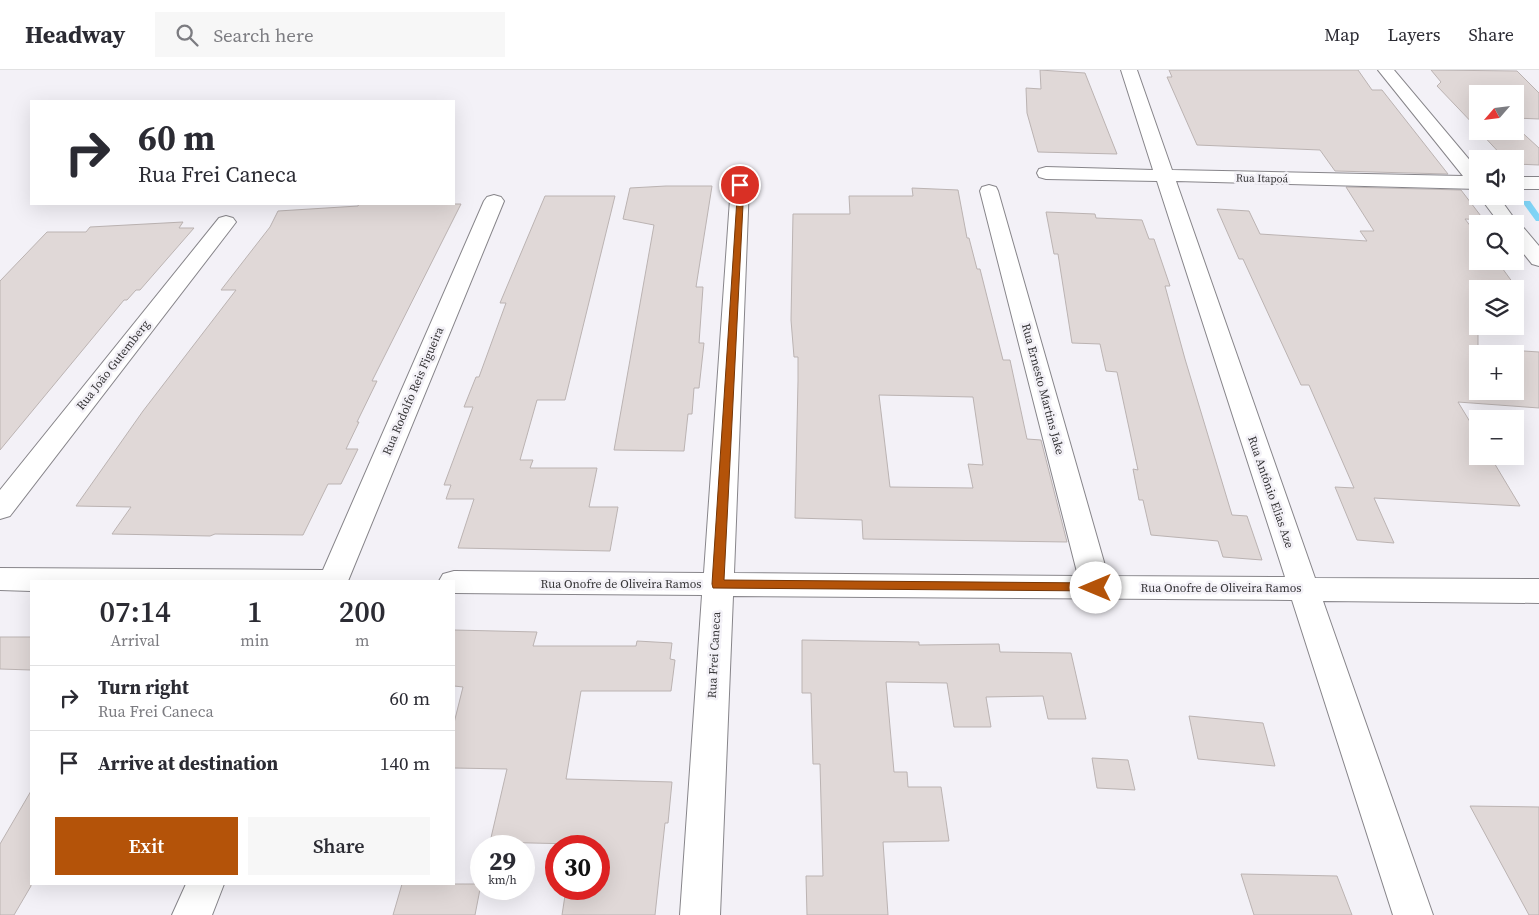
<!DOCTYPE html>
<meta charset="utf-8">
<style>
:root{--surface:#fff;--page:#f7f7f7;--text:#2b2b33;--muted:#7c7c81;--line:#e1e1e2;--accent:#b45309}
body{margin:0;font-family:"Source Serif 4",serif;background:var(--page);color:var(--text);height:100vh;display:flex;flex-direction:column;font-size:19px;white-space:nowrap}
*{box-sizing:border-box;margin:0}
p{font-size:16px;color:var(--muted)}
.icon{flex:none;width:28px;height:28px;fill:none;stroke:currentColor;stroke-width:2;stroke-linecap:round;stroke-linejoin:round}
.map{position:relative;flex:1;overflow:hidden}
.details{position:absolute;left:30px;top:510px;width:425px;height:305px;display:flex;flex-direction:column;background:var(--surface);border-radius:0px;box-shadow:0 5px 20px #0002}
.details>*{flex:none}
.hud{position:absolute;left:30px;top:30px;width:425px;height:105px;border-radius:0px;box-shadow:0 5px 20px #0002;background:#fff;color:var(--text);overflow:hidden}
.needle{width:32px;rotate:242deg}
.buttons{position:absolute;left:1469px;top:15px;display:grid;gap:10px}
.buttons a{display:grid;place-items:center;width:55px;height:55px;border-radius:0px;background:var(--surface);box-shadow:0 5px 20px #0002;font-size:25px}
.speed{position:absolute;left:470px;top:765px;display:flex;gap:10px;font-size:25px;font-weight:700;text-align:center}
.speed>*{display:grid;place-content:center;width:65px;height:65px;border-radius:50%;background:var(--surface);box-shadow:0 5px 20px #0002;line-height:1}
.speed small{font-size:12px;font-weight:400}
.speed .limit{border:8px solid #d22;background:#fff;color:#111}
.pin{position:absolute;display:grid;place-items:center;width:42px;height:42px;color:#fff;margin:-21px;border:2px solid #fff;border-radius:50%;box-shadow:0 1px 5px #0007}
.me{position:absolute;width:55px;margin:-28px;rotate:270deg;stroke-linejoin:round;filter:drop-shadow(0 0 4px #0008)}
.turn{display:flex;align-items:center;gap:18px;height:105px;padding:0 25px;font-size:22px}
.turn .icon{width:65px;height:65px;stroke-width:2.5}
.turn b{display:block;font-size:35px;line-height:42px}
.eta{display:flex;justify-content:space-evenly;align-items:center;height:85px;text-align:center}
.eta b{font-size:30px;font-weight:600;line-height:35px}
.primary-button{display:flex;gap:10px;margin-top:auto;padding:10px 25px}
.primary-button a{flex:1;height:58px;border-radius:0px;background:var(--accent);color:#fff;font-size:20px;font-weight:600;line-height:58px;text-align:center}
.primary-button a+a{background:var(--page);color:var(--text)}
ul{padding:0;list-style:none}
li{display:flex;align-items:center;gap:15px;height:65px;padding:0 25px;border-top:1px solid var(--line)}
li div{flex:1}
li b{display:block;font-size:19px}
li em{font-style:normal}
header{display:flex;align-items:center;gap:30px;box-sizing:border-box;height:70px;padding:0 25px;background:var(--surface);border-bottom:1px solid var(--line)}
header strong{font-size:24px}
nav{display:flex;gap:28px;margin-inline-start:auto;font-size:18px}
.search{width:350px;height:45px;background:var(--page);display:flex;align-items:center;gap:12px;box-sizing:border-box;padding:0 18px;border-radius:0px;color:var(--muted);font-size:19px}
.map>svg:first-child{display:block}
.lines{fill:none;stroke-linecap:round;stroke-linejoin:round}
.stream{fill:#81d6f8;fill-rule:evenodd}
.building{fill:#e0d8d7;stroke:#bbb3b2;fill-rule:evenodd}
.minor-casing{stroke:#87858a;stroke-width:2}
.minor{fill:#fff;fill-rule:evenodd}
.route{fill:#b45309;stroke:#753606}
.labels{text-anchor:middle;stroke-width:5;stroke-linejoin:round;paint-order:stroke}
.far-street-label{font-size:11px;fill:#363537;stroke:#f3f1f7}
.street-label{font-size:12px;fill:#363537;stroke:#f3f1f7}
</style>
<header>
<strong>Headway</strong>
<div class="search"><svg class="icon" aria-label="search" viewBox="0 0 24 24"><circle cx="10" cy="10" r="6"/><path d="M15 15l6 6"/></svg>Search here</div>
<nav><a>Map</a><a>Layers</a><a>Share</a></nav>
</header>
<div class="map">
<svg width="1539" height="845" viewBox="0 0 1539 845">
<rect width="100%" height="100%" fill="#f3f1f7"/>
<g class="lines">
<path class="stream" d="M1524,131H1530L1539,144V151H1536L1523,133Z"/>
</g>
<path class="building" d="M1040,0L1085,3L1117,84L1038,82L1027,43L1026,18L1041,19Z
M1169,0H1358L1372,20H1382L1448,104L1335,101L1320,80L1197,75L1167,7H1172Z
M1431,0L1517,1L1539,23V49L1515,48V24H1478V59L1437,16L1441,12Z
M1515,56L1539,78V95L1515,94V89H1505L1479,61H1515Z
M666,116H712L696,217H703L699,273H704L699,318H694L692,344H688L684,381L614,380L654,155L623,149L630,118Z
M1346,117L1461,120L1484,150L1465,149L1478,166V191H1497L1513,213L1478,211V278L1539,282V338L1458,332L1478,365V386H1490L1520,436L1374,428L1394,473L1357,470L1335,417L1354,418L1309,315H1301L1243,189H1239L1217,139L1249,141L1260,164L1367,171L1360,161H1374ZM1478,284H1515V321H1478Z
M912,118L958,120L967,168H969L977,199H980L1003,290H1010L1027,369L1041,370L1067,472L863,469L862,450L795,448L798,311V287H794L791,250L793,144H850L849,126H913ZM879,325L973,327L983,395L968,394L973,418L890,417Z
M545,126H615L565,330H537L520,390H533L530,398H597L589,437H618L610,481L458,478L474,429H446L451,415H444L473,337H464L476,307H479L506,233H500Z
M359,134H461L372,311H377L357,352H359L346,379H358L341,414H328L303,465L215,464L210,466L112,464L131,437L76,436L143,341L236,220H221L270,157L278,141L358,136Z
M1046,142L1095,144L1096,148L1142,150L1149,169H1154L1170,216H1165L1185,289L1232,445L1247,446L1262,490L1223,487L1218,471L1151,465L1143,430H1139L1133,399L1138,400L1117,302L1106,301L1100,274L1072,273L1058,184H1054Z
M183,152L179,158H194L140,220H136L127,230H124L0,380V211L47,162H86L90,157Z
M454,560L537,562L533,576H636L637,571L672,573L670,589L675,590L671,621H581L566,709L672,712L668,753H665L655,845H562L566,819H599V776H573L574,774L490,772L507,699L454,698V653L463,617L454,616Z
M0,567H31V600L0,599Z
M802,570L919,572V575L999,574L1000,582L1071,583L1086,649H1048L1043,626L986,627L991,657H954L947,613L886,612L894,702H907L908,717H941L949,771L883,772L888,845H807L806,806H823L820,694H813L811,623H802Z
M1189,646L1263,653L1275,696L1198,689Z
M1092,688L1128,690L1135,720L1097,718Z
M31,721V816L14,845H0V774Z
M1470,736L1539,737V845H1529Z
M1241,804L1337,806L1352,845H1254Z
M402,814H481L475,845H393Z"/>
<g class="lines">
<g class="minor-casing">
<path id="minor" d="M1121,0H1137L1172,100L1463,106L1378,0H1394L1478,100V119L1176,111L1315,508L1539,509V533L1323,531L1433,845H1393L1292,530L733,526L720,845H680L702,525L454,523V511H439L443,504L454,501L704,503L731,115L733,111L740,109L747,111L749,115L734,503L1078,506L980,121L982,117L989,115L996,117L998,121L1108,506L1285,507L1157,111L1046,109L1039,107L1037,103L1039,99L1046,97L1153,100Z
M1515,107H1539V119H1515Z
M494,125L501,127L504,131L348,511H31V521L0,520V498L323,500L484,131L487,127Z
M1479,126H1498L1519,155L1522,156L1539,176V196L1532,194L1515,173V154H1500Z
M226,146L233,148L236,152L233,156L10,446L0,449V420L219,148Z
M186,814H224L212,845H172Z"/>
</g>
<use href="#minor" class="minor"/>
</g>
<path class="route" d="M738,113L744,115L724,510L1096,513L1101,514L1102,518L1101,521L713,518L712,514Z"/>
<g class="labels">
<g class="far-street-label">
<text transform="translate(1262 108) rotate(1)" y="4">Rua Itapoá</text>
</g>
<g class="street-label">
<text transform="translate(113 295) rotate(-52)" y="4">Rua João Gutemberg</text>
<text transform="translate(1043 319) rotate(75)" y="4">Rua Ernesto Martins Jake</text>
<text transform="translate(413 321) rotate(-67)" y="4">Rua Rodolfo Reis Figueira</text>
<text transform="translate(1271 422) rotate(71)" y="4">Rua Antônio Elias Aze</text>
<text x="621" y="518">Rua Onofre de Oliveira Ramos</text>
<text x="1221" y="522">Rua Onofre de Oliveira Ramos</text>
<text transform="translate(714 585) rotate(-87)" y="4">Rua Frei Caneca</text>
</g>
</g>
</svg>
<div class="buttons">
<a><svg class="needle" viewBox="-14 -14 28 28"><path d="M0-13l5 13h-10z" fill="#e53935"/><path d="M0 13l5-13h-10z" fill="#7c7c81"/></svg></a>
<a><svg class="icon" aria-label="sound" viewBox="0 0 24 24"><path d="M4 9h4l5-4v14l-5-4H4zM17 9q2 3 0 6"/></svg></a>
<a><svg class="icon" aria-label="search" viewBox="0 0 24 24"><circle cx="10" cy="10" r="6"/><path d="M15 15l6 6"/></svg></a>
<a><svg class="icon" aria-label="layers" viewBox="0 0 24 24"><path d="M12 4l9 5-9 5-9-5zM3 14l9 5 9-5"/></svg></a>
<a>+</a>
<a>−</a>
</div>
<div class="speed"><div>29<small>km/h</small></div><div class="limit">30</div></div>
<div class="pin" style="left:740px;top:115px;background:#d93025"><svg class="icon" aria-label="arrive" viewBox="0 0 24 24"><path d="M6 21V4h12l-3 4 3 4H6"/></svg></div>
<svg class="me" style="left:1096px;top:518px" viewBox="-20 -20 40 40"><circle r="19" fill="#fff"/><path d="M0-13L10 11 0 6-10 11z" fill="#b45309"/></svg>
<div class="hud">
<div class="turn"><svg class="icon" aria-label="right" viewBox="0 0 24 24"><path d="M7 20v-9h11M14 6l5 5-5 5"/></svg><div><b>60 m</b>Rua Frei Caneca</div></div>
</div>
<section class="details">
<div class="eta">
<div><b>07:14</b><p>Arrival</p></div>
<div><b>1</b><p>min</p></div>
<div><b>200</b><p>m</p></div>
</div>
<ul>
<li><svg class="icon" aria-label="right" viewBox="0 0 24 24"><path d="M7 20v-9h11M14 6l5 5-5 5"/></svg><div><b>Turn right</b><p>Rua Frei Caneca</p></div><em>60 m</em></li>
<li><svg class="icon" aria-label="arrive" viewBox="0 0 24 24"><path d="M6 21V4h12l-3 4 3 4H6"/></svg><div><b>Arrive at destination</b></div><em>140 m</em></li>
</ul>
<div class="primary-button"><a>Exit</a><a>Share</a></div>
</section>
</div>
